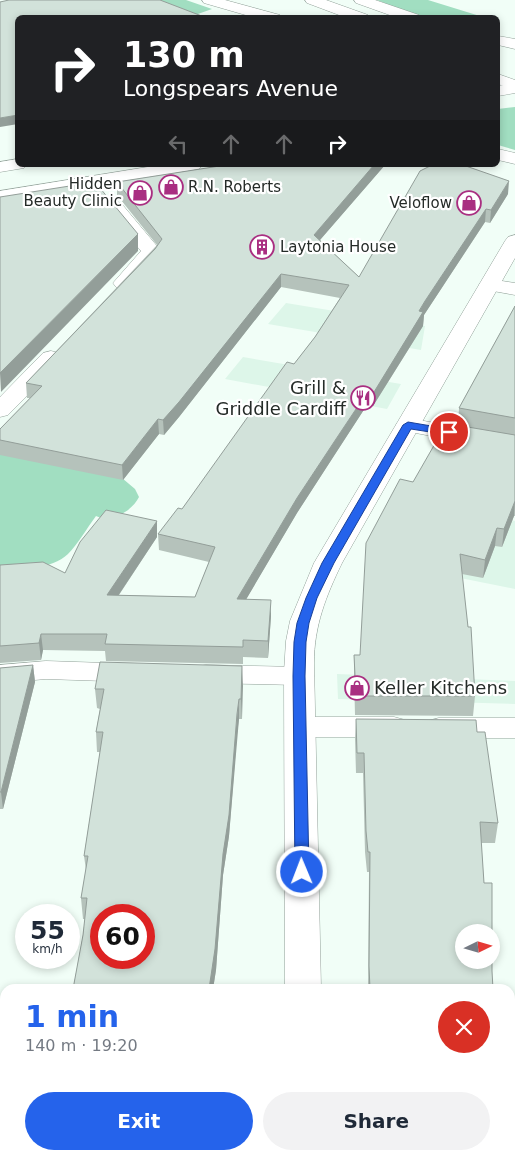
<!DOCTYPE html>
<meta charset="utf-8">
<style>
:root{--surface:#fff;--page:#f2f2f3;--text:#1f2937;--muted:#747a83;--accent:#2563eb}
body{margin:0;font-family:"DejaVu Sans",sans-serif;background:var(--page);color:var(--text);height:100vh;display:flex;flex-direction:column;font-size:19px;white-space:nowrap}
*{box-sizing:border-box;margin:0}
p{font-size:16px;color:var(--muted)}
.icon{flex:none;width:28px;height:28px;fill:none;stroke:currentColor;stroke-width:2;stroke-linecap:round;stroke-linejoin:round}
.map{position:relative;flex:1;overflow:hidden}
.details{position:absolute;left:0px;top:984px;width:515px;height:176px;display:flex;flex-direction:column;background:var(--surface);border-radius:15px 15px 0 0;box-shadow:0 2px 8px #0003}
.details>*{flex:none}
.top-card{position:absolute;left:15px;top:15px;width:485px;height:152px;border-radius:8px;box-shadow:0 2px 8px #0003;background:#202124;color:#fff;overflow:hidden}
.needle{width:32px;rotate:85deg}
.controls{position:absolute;left:455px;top:924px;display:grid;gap:10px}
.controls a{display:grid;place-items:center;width:45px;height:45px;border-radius:50%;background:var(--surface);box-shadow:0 2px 8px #0003;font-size:25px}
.speed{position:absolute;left:15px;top:904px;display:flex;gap:10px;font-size:25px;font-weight:700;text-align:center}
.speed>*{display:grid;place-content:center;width:65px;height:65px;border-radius:50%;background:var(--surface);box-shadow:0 2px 8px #0003;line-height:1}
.speed small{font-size:12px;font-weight:400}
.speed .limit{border:8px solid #d22;background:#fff;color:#111}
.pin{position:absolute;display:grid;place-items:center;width:42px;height:42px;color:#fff;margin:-21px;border:2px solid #fff;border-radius:50%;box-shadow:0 1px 5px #0007}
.me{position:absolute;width:55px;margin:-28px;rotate:359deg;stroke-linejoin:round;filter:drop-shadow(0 0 4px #0008)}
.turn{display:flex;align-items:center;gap:18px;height:105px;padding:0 25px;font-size:22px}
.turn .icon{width:65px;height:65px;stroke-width:2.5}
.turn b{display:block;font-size:35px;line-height:42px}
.lanes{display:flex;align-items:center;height:48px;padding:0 25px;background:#0003;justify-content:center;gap:25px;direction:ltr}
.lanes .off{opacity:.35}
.round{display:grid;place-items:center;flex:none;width:52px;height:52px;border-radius:26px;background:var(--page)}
.overview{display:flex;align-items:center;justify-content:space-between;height:85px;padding:0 25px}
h1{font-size:30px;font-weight:800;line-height:38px;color:var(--accent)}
.button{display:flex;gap:10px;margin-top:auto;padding:10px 25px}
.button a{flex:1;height:58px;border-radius:30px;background:var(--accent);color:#fff;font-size:20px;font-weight:800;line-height:58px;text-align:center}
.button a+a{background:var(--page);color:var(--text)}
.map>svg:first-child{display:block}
.built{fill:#ddf6e9}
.green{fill:#a1dec1}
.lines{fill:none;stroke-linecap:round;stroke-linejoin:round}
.minor-casing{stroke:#92a199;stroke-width:1}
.primary-casing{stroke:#92a199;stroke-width:1}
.trunk-casing{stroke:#92a199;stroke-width:1}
.minor{fill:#fff;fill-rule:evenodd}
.primary{fill:#fff;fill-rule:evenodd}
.trunk{fill:#fff;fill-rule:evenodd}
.wall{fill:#b5c2bb}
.shaded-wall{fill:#939e99}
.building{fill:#d2e2da;stroke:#939e99;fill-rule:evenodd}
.route{fill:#2563eb;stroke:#184099}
.labels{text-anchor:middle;stroke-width:4.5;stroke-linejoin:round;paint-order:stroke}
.far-poi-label{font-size:15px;fill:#252b28;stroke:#fff;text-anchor:end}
.poi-label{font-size:18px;fill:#252b28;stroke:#fff;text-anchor:end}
</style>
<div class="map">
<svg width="515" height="1159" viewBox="0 0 515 1159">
<rect width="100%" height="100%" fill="#f1fef7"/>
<path class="built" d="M286,303L425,326L421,350L268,324Z
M243,357L389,382L401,384L387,409L225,379Z
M399,497L515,521V589L366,559Z
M337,674L515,681V704L338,699Z"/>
<path class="green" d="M154,0H186L212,9L195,15Z
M377,0H428L483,17H419Z
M515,107V150L498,145V109Z
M0,454L122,478L135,489L139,497C132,511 112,523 96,516C87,528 78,544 68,554C51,570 22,568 0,571Z"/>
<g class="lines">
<g class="minor-casing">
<path id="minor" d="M114,201L121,203L161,251L130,287L123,289L116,287L113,283L141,251L104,207L107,203Z
M489,279L515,283V295L482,289L479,285L482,281Z
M51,351L59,353L62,358L59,363L8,415L0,417V397L43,353Z
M408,418L515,438V452L400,430L396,425L400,420Z
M46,661L136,664L146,666L151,673L146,680L136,682L46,679L0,683V665Z
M206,665L299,667L309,669L314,676L309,683L299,685L206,683L196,681L191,674L196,667Z
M300,717H394L405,720L409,727L405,734L394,737H300L289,734L285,727L289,720Z
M439,718H515V738H439L428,735L424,728L428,721Z
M510,1121H515V1155H510Z"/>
</g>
<g class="primary-casing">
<path id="primary" d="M515,83V93L498,96V86Z
M18,159V165H26L24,168L0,172V162Z
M160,165H202L199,169L193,170L0,203V191Z
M515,235V258L342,563C326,596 314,626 314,663L321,989H285L284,672L286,641L290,621L314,563L505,241L508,237Z
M272,1155H312V1159H272Z"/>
</g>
<g class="trunk-casing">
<path id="trunk" d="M202,0H225L280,15L282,18H256L204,3Z
M305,0H326L368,15L370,18H347L307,3Z
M354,0H375L419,15L421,18H398L356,3Z
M498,36L515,39V49L498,45Z
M498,74L515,80V90L498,84Z
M498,149L515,153V164L498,160Z"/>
</g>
<use href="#minor" class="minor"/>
<use href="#primary" class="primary"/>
<use href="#trunk" class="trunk"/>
</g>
<path class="wall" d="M226,165H385L320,240L359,277L508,194L490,223L485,222L424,315L423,326L373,406L367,405L335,454L297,513L246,599L271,616L268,658L243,657V664L106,661L105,651L43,650L41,660L0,663V565L65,573L157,521V537L119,595L195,597L209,562L159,550L158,534L182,509L315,337L340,298L281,287L179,417L164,435L159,434L123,480L0,455V429L30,398H27L26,383L157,245L117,195V182Z
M515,306V516H514L502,547L495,546L483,578L462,574L475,696L473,716L355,715L354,674V655H360L413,482L447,429L458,425L459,408Z
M33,665L35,682L3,809H0V668Z
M242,666V719H239L237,734L229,836L223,875L216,970L213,989H73L83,935L85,919H83L81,898L86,870L84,856L100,752H97L96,732L100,709L97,708L95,689Z
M356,719L477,732L498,823L495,843H481L484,883L493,989H368L369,872H367L365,852L363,773H356L355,739Z
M510,1012H515V1078H510Z"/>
<path class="shaded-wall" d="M18,115V124L0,127V118Z
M374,165H385L313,248L314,235Z
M509,181L508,194L490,223L491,210Z
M486,209L485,222L424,315L423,326L373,406L374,392L425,301Z
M138,234V251L1,392L0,373Z
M281,274V287L179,417L164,435L163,420Z
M368,391L367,405L297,513L237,615V599L297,498Z
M158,419L159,434L123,480L122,465Z
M515,501L514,516L502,547L504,529Z
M157,521V537L108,611L107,595Z
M497,528L495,546L483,578L485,560Z
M271,600V616L268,658V641Z
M41,634L43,650L41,660L39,643Z
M33,665L35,682L3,809L1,792Z
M242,666L243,686L242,719L241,699Z
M239,699V719L229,836L223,875L216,970L213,989H209Z
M194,1155H197L196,1159H194Z"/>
<path class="building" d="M9,0H160L207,18H18V115L0,118V2Z
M226,165H374L314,235L359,277L420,171L432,165H463L509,181L491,210L486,209L425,301L419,311L423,312L374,392L368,391L336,439L297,498L237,599L271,600L268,641L243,640V647L105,644L107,634H41L39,643L0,646V565L43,562L65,573L80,542L106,510L157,521L107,595L195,597L215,547L158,534L178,508L182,509L287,362L294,364L315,337L349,285L281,274L179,402L163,420L158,419L122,465L0,440V429L42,386L26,383L155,249L162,239L117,182Z
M95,182L138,234L0,373V197Z
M515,306V418L459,408Z
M450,424L515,435V501L504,529L497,528L485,560L460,554L468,627H471L475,696H356L354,655H360L366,543L400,479L413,482L444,428L447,429Z
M100,662L242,666L241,699H239L237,714L229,815L223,854L215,949L209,989H73L83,935L87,898H81L88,856H84L103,732H96L104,689H95ZM101,915H144V958H101Z
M33,665L1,792H0V668Z
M356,719L476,720L477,732H485L498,823L480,822L484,883H492V971L493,989H370L369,966L370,852H368L366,831L364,753H357ZM464,932H491V960H464Z
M510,1012H515V1057H510Z
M43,1155H194V1159H42Z
M377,1155H479L499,1159H376Z"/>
<path class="route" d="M408,422L449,429L454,432L449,435L411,429L334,563L317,598L309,623L306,642L305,676L309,872L307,876L302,878L297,876L295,872L293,676L294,642L297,623L306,598L322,563L403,425Z"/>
<defs>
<g id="shop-ring" transform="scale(1.25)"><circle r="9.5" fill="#fff" stroke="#a92e81" stroke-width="1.5"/><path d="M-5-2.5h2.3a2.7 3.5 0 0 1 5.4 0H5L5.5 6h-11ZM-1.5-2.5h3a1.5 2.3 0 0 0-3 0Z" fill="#a92e81"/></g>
<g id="building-ring" transform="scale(1.25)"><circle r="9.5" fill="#fff" stroke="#a92e81" stroke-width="1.5"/><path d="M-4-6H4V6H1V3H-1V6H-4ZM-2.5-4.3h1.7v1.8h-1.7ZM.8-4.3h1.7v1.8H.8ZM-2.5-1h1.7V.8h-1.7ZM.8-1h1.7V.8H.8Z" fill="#a92e81"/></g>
<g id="restaurant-ring" transform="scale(1.25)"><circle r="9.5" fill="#fff" stroke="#a92e81" stroke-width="1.5"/><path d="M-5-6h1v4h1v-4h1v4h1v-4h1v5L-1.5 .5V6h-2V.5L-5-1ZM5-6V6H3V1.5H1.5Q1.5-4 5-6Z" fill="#a92e81"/></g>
</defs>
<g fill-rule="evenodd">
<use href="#shop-ring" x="171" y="187"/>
<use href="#shop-ring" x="140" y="193"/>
<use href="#shop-ring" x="469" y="203"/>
<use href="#building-ring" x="262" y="247"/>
<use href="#restaurant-ring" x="363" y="398"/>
<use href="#shop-ring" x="357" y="688"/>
</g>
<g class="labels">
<g class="far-poi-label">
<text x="122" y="189">Hidden<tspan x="122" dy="17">Beauty Clinic</tspan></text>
<text x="188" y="192" text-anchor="start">R.N. Roberts</text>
<text x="452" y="208">Veloflow</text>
<text x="280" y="252" text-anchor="start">Laytonia House</text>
</g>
<g class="poi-label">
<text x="346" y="394">Grill &amp;<tspan x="346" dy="21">Griddle Cardiff</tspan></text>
<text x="374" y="694" text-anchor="start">Keller Kitchens</text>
</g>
</g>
</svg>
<div class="controls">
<a><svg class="needle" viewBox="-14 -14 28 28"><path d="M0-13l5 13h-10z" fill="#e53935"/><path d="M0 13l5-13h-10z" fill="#747a83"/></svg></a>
</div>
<div class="speed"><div>55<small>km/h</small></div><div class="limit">60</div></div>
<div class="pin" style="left:449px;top:432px;background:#d93025"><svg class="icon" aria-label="arrive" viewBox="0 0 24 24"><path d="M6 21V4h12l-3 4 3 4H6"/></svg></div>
<svg class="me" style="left:302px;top:872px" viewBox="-20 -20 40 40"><circle r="17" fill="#2563eb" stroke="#fff" stroke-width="3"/><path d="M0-11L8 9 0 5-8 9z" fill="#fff"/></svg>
<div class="top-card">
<div class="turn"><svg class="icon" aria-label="right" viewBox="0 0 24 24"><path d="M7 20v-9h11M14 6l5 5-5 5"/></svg><div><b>130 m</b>Longspears Avenue</div></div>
<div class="lanes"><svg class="icon off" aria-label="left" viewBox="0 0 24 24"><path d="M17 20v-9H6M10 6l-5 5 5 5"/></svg><svg class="icon off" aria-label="ahead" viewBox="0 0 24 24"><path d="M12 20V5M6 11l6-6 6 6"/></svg><svg class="icon off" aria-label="ahead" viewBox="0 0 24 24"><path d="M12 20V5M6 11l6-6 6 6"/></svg><svg class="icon" aria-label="right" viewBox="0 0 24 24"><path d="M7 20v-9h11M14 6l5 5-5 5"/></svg></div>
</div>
<section class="details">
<div class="overview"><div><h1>1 min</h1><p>140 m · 19:20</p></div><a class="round" style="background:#d93025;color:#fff"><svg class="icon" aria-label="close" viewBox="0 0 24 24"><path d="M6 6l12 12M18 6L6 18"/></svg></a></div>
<div class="button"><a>Exit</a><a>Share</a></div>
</section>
</div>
